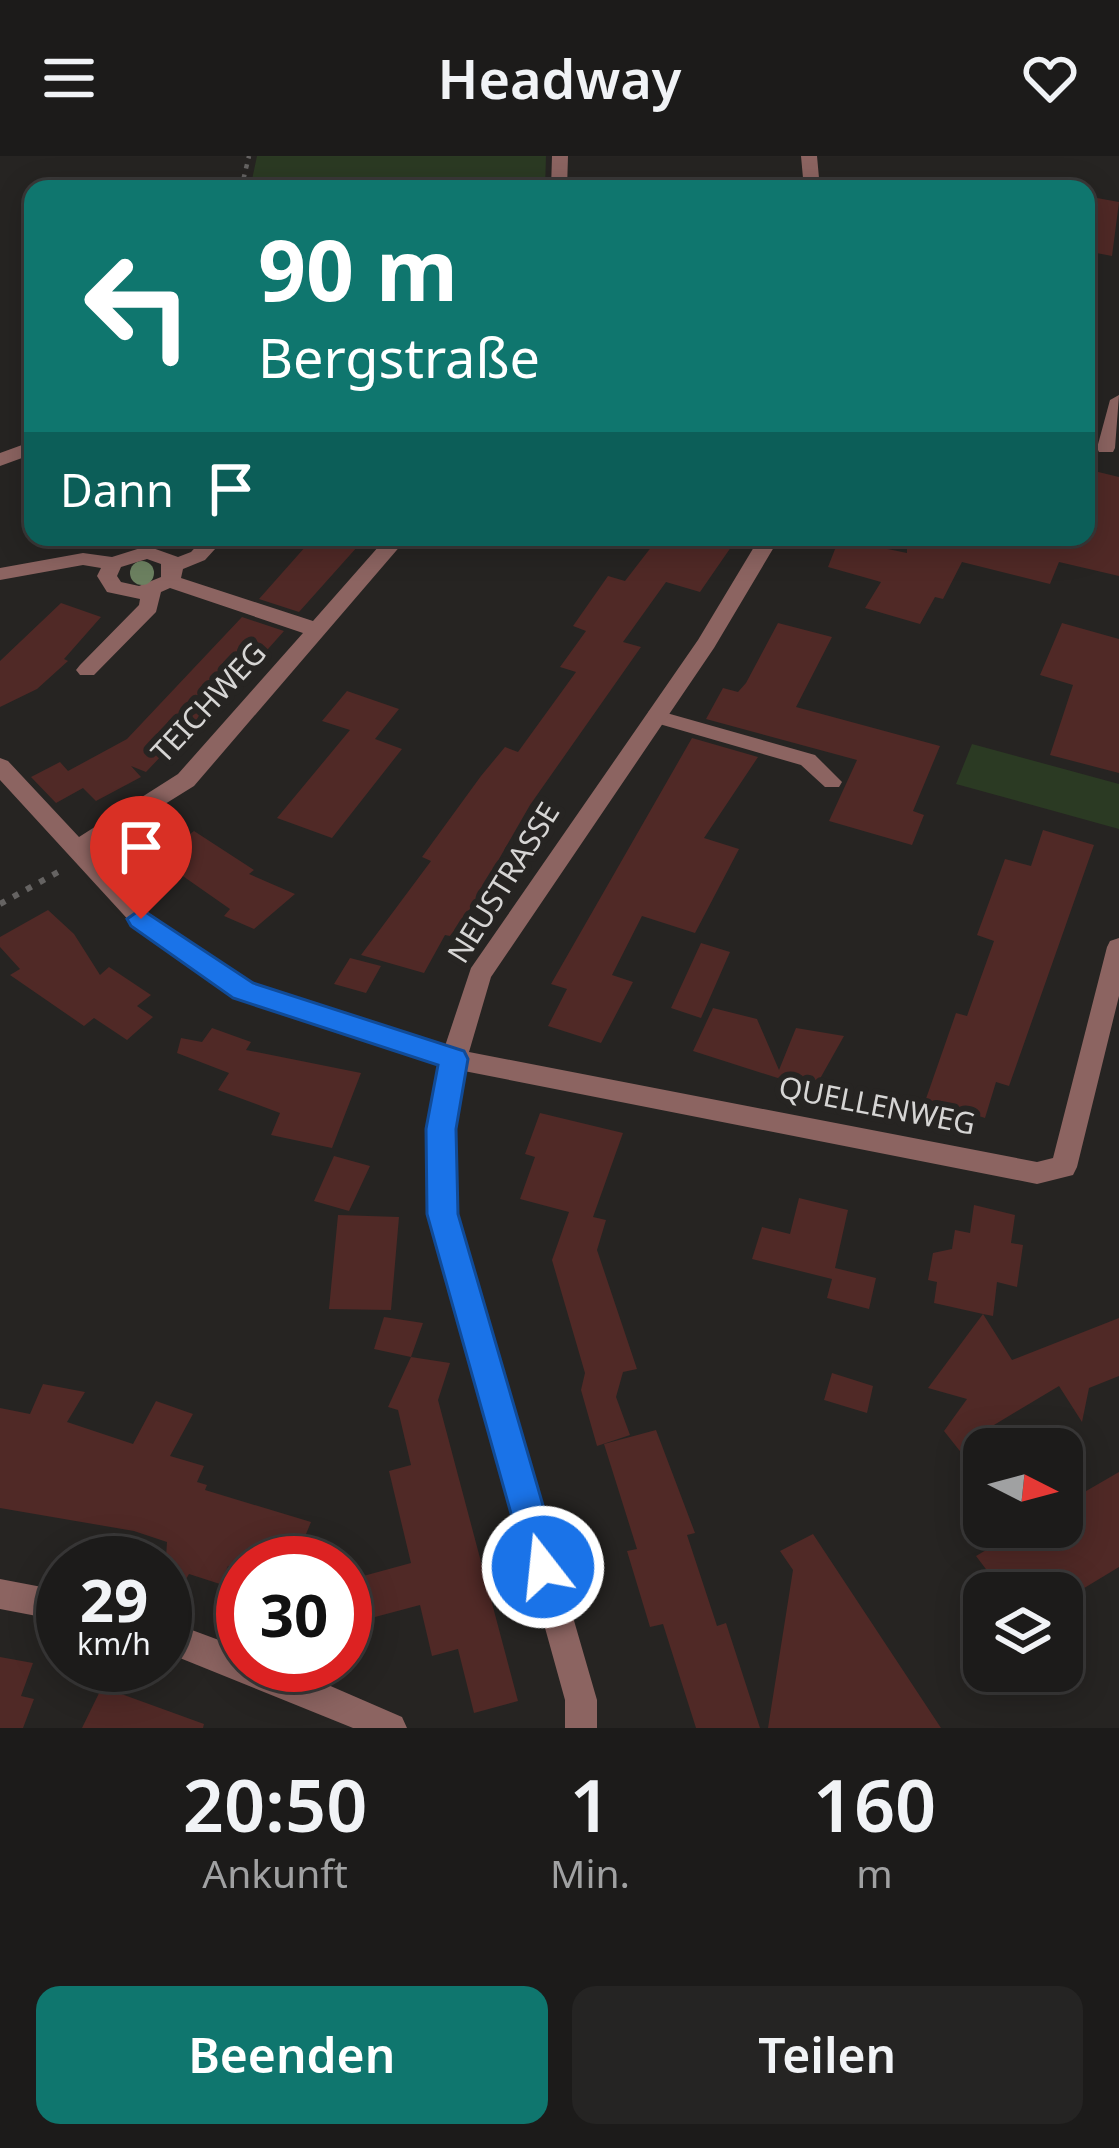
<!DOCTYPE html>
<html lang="de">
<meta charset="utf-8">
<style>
:root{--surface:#1c1b1a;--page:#252423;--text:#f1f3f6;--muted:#a0a1a2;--line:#3a3939;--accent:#0f766e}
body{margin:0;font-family:"Noto Sans",sans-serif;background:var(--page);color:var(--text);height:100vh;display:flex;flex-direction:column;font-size:45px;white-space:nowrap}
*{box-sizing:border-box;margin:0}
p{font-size:39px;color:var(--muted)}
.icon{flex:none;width:66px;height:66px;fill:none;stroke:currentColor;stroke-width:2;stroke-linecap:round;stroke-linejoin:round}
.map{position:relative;height:1572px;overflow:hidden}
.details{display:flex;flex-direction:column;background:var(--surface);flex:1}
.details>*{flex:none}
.hud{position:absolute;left:24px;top:24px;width:1071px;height:366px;border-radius:24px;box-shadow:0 6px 30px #0003,0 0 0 3px var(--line);background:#0f766e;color:#fff;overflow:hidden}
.needle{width:78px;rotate:96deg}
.fabs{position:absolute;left:963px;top:1272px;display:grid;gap:24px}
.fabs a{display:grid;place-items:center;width:120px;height:120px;border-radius:24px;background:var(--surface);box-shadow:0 6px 30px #0003,0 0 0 3px var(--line);font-size:60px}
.speed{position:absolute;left:36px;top:1380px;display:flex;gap:24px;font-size:60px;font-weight:700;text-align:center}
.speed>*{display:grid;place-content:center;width:156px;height:156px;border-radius:50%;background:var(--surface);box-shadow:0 6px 30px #0003,0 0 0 3px var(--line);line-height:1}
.speed small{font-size:30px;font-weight:400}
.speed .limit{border:18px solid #d22;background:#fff;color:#111}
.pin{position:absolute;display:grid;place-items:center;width:102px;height:102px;color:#fff;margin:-123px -51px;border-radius:50% 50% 50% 0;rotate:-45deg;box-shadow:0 0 12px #0007}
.pin .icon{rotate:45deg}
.me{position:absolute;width:132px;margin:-66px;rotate:344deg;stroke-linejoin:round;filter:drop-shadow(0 0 9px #0008)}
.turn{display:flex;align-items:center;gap:42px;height:252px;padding:0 36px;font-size:54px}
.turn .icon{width:156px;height:156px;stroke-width:2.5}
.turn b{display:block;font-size:84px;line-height:102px}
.then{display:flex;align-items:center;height:114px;padding:0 36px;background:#0003;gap:24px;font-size:45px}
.eta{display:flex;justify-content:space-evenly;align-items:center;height:204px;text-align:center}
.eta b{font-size:72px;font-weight:600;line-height:84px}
.action{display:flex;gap:24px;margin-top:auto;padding:24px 36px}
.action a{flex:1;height:138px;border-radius:24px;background:var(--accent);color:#fff;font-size:48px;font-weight:600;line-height:138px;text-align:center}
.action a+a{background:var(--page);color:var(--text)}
header{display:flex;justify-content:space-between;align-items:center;height:156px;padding:0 36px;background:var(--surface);font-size:54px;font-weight:600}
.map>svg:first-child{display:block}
.green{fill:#2b3a23}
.building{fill:#502926}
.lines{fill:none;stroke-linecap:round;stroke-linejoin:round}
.path-far1{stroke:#656362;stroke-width:4.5;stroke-dasharray:4.5 6;stroke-linecap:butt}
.path{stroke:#656362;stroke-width:6;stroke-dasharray:6 9;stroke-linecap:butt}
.lane{fill:#8c6461;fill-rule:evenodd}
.street{fill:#8c6461;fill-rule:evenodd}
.tree{fill:#6c8060}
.route{fill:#1a73e8;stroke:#114b97;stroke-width:3}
.labels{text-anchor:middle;stroke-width:12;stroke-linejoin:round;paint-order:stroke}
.street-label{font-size:30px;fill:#d6d5d4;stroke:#262422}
</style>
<header><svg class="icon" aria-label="menu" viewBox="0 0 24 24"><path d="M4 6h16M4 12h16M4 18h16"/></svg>Headway<svg class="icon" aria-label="heart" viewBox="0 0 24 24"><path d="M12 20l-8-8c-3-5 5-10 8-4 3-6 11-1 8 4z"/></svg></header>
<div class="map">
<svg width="1119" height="1572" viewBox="0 0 1119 1572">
<rect width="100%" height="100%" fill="#262422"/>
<path class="green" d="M257,0H546L545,33H250Z
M972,588L1119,628V673L956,628Z"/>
<path class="building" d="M1086,40L1119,46L1112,100L1086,95Z
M1086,313L1119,321V420L1059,406L1050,428L962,406L943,443L935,441L920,468L865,452L881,426L828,411L839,383L907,397V381H1086Z
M314,381H366L299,456L259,443Z
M659,381L690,388L695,381H738L700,436L666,426L623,486L641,491L530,649L499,703L505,705L450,780L445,779L424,817L361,799L431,705L422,701L481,620L505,591L518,596L576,516L560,511L586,475L573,470L608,420L625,425Z
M61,447L101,461L64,503L68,505L37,533L0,551V505Z
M242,461L284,475L189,582L181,579L146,616L131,610L141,621L96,645L83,632L56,647L31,621L60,606L68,615L127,583Z
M778,467L832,481L796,551L940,590L913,655L924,659L912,689L829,665L857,604L706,563L723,532L738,536L746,527Z
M1062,467L1119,483V617L1050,599L1073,529L1040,519Z
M347,535L399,553L375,583L402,593L332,682L277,662L350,574L322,565Z
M692,582L758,601L704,682L739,693L695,777L642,760L612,819L633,826L601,887L548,870L567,833L551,828Z
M1043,674L1094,689L1009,930L996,926L985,962L957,953L952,967L921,957L956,857L967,860L994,785L977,779L1005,703L1031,710Z
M194,675L254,714L249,718L295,738L254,773L224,760L230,753L157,702Z
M48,754L74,778L100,819L109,811L151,839L137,850L153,861L127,884L94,862L84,870L10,819L20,813L0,791V781Z
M701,787L730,796L701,862L671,852Z
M350,802L381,810L366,837L334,828Z
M713,852L757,863L779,914L796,872L844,880L817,928L782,920L784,924L693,895Z
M212,872L251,886L246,894L361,917L332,992L271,979L280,957L218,934L229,917L177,897L181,882L202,886Z
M540,957L623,977L593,1061L606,1064L597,1094L637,1213L623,1216L616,1241L630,1279L597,1290L581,1234L585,1217L552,1104L569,1056L520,1043L535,1001L525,998Z
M334,1000L370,1010L349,1055L314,1045Z
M799,1042L848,1054L835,1112L876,1122L869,1153L827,1142L832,1123L752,1103L762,1071L790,1078Z
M974,1049L1015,1059L1011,1087L1023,1089L1017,1131L997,1126L993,1160L983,1158L1012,1204L1119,1162V1220L1089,1232L1082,1266L1059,1230L989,1272L999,1285L967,1304L944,1275L967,1243L928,1232L983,1158L934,1147L937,1126L928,1124L933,1097L952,1093L955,1074L970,1077Z
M338,1059L399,1061L391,1154L329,1153Z
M384,1161L423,1167L411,1201L374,1193Z
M411,1201L450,1207L438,1244L518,1545L474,1557L458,1493L432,1500L420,1449L345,1469V1425L411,1407L389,1315L411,1309L398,1254L388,1251Z
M832,1217L873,1230L867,1257L824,1244Z
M43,1228L85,1236L67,1266L133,1288L156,1245L193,1258L170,1300L204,1310L197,1326L207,1329L205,1334L311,1366L294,1407H243V1415L228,1410L220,1428L189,1418L186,1423L165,1417L167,1386L134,1375L0,1352V1252L30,1258Z
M656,1274L695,1377L687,1379L717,1470L726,1467L760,1572H696L663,1468L650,1471L627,1395L637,1393L604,1288Z
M1119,1316V1411L1076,1437H1004L976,1400L1025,1371H1062V1349Z
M813,1378L941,1572H768L793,1414L780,1395Z
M0,1501L33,1507L21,1540L34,1543L23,1572H0Z
M102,1531L204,1568L203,1572H82Z"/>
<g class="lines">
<path class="path-far1" d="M241,33L249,0"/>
<path class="path" d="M0,748L60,715"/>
<path class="lane" d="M656,554L815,599L842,626L839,631H825L801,609L649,565L647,560L649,555Z"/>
<path class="street" d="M552,0H568L567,33H551Z
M801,0H817L820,33H804Z
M1119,239L1115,292L1113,296H1099L1097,292L1110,244Z
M33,285V298L0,310V297Z
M205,381H226L205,404L183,413L181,422L313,465L387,381H408L194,630L91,694L149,757L252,828L445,890L471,812L698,484L760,381H780L714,492L491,821L469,896L1037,1006L1053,1002L1107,791L1110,785L1119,782V840L1077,1011L1073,1019L1037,1028L464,915L454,973L456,1057L597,1544V1572H565V1544L430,1057L428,973L440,909L234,842L133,769L0,624V602L8,605L79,681L178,618L303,477L170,432L161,436L156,456L94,519H80L76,514L80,509L139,449L140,443L107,436L97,420L101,412L83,409L0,424V412L83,397L112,401L147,390L178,401L191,396ZM147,403L161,408V421L139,430L121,426L117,420L121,411Z
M0,1423L63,1435V1465L0,1453Z
M165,1464L243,1493V1509H282L402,1561L407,1572H353L165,1496Z"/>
</g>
<circle class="tree" cx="142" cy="417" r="12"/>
<path class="route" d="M141,753L253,827L464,895L468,903L456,973L458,1058L561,1411L556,1423L543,1428L531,1423L526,1411L427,1058L426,973L438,909L233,842L131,770L127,763Z"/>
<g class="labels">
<g class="street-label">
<text transform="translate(209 547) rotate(-47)" y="10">TEICHWEG</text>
<text transform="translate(504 727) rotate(-58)" y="10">NEUSTRASSE</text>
<text transform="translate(877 950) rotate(11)" y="10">QUELLENWEG</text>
</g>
</g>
</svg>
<div class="fabs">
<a><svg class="needle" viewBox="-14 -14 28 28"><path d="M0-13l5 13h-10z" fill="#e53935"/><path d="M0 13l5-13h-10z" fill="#a0a1a2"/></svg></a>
<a><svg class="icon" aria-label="layers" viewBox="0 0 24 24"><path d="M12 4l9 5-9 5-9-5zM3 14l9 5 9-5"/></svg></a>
</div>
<div class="speed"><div>29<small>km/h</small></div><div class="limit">30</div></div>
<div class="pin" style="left:141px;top:763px;background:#d93025"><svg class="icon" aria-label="arrive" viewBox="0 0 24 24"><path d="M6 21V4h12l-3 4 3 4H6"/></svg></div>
<svg class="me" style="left:543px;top:1411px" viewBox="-20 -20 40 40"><circle r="17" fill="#1a73e8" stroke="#fff" stroke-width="3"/><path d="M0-11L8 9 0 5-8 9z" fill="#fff"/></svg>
<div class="hud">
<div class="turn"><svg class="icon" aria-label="left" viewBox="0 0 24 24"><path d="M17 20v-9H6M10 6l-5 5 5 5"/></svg><div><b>90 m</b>Bergstraße</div></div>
<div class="then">Dann<svg class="icon" aria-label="arrive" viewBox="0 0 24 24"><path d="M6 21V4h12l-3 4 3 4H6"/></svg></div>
</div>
</div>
<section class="details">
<div class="eta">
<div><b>20:50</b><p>Ankunft</p></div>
<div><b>1</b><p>Min.</p></div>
<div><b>160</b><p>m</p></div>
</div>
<div class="action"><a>Beenden</a><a>Teilen</a></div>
</section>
